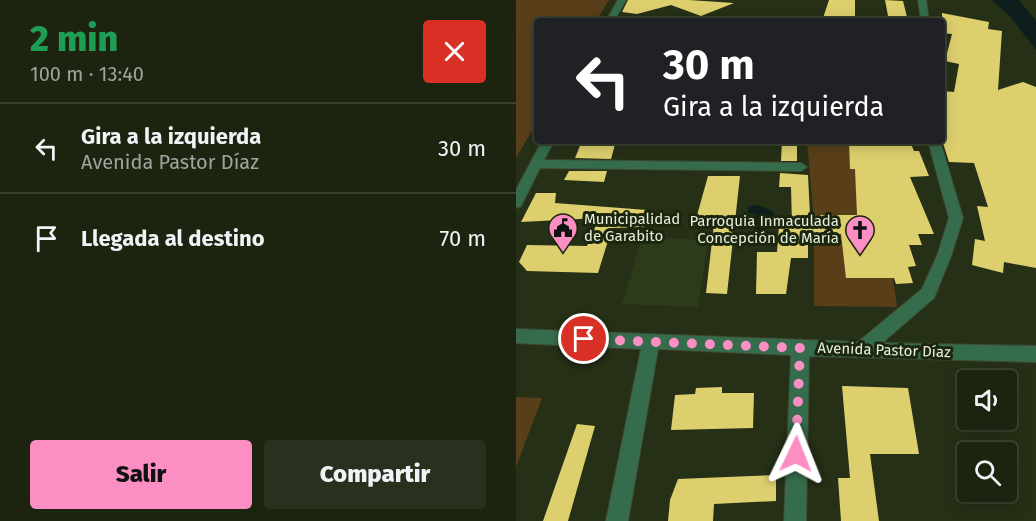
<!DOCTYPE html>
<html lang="es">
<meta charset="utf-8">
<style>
:root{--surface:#1c2410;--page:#29301e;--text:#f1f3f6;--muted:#a0a49f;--line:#3a4130;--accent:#fb8fc4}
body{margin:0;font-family:"Fira Sans",sans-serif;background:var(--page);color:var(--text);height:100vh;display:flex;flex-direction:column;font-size:22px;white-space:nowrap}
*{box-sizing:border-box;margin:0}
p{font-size:20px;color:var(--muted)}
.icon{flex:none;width:33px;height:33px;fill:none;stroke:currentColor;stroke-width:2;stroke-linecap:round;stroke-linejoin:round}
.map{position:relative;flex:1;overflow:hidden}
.panel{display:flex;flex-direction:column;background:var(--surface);width:516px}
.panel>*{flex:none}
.hud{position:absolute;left:18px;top:18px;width:411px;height:126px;border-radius:6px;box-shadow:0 3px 15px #0003,0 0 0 2px var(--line);background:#202124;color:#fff;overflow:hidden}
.buttons{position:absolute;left:441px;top:370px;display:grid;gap:12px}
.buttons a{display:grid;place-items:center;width:60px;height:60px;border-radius:6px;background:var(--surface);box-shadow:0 3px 15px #0003,0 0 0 2px var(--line);font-size:30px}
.pin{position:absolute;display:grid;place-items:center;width:51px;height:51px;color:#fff;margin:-26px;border:3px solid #fff;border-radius:50%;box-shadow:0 2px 6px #0007}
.me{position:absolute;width:66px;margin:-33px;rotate:2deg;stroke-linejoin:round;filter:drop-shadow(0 0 4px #0008)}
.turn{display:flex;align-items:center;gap:21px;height:126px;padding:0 30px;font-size:27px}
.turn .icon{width:78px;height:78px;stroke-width:2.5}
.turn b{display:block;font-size:42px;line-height:51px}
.round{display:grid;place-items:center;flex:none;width:63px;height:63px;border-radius:6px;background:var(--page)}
.head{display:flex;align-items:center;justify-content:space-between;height:102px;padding:0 30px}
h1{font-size:36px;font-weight:800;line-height:45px;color:#1e9e55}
.action{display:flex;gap:12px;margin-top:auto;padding:12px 30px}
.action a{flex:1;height:69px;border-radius:6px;background:var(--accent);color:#111;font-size:24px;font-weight:800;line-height:69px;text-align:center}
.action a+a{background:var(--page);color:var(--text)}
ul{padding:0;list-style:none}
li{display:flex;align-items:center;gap:18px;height:90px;padding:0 30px;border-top:2px solid var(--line)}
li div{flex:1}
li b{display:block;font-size:22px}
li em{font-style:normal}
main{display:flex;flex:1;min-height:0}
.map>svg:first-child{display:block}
.built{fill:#2d3b1a}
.green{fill:#593f19}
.water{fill:#0d1e1c}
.building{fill:#ddcf6e}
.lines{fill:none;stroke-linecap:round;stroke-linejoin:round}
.minor-casing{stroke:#404b32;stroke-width:2}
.minor{fill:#356d4c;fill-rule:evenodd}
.route{stroke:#fb8fc4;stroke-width:10;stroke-dasharray:0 18}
.labels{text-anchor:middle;stroke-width:6;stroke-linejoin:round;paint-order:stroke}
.poi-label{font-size:15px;fill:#e6eede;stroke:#1b260c;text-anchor:start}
.street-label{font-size:15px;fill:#e6eede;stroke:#1b260c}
</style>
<main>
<section class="panel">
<div class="head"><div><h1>2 min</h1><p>100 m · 13:40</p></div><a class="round" style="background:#d93025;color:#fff"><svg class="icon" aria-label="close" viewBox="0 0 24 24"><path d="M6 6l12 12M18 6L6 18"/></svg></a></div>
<ul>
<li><svg class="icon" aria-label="left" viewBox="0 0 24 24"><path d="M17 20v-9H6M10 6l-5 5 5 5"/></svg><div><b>Gira a la izquierda</b><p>Avenida Pastor Díaz</p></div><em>30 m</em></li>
<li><svg class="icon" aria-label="arrive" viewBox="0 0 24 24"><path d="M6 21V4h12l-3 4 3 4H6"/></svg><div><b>Llegada al destino</b></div><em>70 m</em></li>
</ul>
<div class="action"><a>Salir</a><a>Compartir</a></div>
</section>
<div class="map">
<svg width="520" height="521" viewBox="0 0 520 521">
<rect width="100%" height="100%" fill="#253016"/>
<path class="built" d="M126,237L192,240L182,307L106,304Z"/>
<path class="green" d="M0,0H93L80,21H21V122L0,158Z
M291,141H357L381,307L298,306V221Z
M0,397L26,398L0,467Z"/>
<path class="water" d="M476,0H503L520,21V50L493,15Z
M240,205L257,211L259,215L245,232L237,228L240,215L231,212L233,206Z"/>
<path class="building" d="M112,0H173L218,3L185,16L155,5L121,14L106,12Z
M313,0H339V21H306Z
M369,0L387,1L391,17L372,16Z
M426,13L473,22L472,29L486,31L482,90L507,82L520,87V268L488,262L487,273L456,265L459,239L469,241L461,206L472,207L458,163L433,162L426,140V91L438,92L443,64L429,61L436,34L426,33Z
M66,141H100L95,159L59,158Z
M266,141H281V161H265Z
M333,141L394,142L398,151H403L413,176L394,177L418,234H402L406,245H393L400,266L392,267L397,283L380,284L378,278H330L325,234H292V258H275L270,294H240L241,252H261L263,226H276L275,187H263L264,173L292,175L294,215H341L339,169H334Z
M53,171H91L88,182L48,180Z
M192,176H224L211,294L190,293L198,224L178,226Z
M20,193H40L39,203L131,210L128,227L96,228L82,273L11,271L3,262L11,245L71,246L83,218L5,222Z
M326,386L392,388L403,454H354L363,521H325L322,478H334Z
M206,387V393H238L237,428L155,430L159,395L179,394L180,388Z
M61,424L79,426L52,521H27Z
M260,475V501L198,504L197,521H152L154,500L162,479Z"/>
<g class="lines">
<g class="minor-casing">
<path id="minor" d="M102,0H110L98,21H90Z
M402,0H410L413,21H405Z
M26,141H38L28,160L285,163L291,167L285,171L24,168L5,206L0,208V190Z
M412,141H424L447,218L435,256L418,298L366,343L520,346V362L293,356L290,521H268L275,355L142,349L112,521H90L125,349L0,343V329L342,342L406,289L421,256L433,218Z"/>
</g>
<use href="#minor" class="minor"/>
</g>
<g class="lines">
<path class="route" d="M68,339L284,348L280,454"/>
</g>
<defs>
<g id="civic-pin" transform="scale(1.5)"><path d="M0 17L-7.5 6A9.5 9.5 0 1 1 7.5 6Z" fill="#fb8fc4" stroke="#1b260c"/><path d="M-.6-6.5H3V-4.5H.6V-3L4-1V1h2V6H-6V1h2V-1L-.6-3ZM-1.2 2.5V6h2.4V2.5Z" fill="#111"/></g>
<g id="church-pin" transform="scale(1.5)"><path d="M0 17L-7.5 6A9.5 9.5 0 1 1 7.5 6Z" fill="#fb8fc4" stroke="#1b260c"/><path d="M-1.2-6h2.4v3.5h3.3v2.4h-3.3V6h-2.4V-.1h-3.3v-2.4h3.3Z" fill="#111"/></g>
</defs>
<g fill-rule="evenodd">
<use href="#civic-pin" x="47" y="228"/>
<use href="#church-pin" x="344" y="230"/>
</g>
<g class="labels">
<g class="poi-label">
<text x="68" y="224">Municipalidad<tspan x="68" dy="17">de Garabito</tspan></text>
<text x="323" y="226" text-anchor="end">Parroquia Inmaculada<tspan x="323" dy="17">Concepción de María</tspan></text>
</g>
<g class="street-label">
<text transform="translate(368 350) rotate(2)" y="5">Avenida Pastor Díaz</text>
</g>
</g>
</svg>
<div class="buttons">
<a><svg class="icon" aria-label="sound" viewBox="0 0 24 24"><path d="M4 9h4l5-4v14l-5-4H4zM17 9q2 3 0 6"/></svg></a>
<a><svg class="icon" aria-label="search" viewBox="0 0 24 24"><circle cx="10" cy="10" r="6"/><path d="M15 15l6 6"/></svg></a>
</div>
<div class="pin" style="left:68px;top:339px;background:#d93025"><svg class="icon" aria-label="arrive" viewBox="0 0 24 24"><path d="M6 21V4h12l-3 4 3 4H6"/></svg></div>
<svg class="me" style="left:280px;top:454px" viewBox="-20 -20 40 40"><path d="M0-17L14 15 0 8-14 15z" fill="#fb8fc4" stroke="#fff" stroke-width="4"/></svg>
<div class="hud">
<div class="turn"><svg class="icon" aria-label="left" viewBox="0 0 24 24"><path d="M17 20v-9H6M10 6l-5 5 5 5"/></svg><div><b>30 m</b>Gira a la izquierda</div></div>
</div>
</div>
</main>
